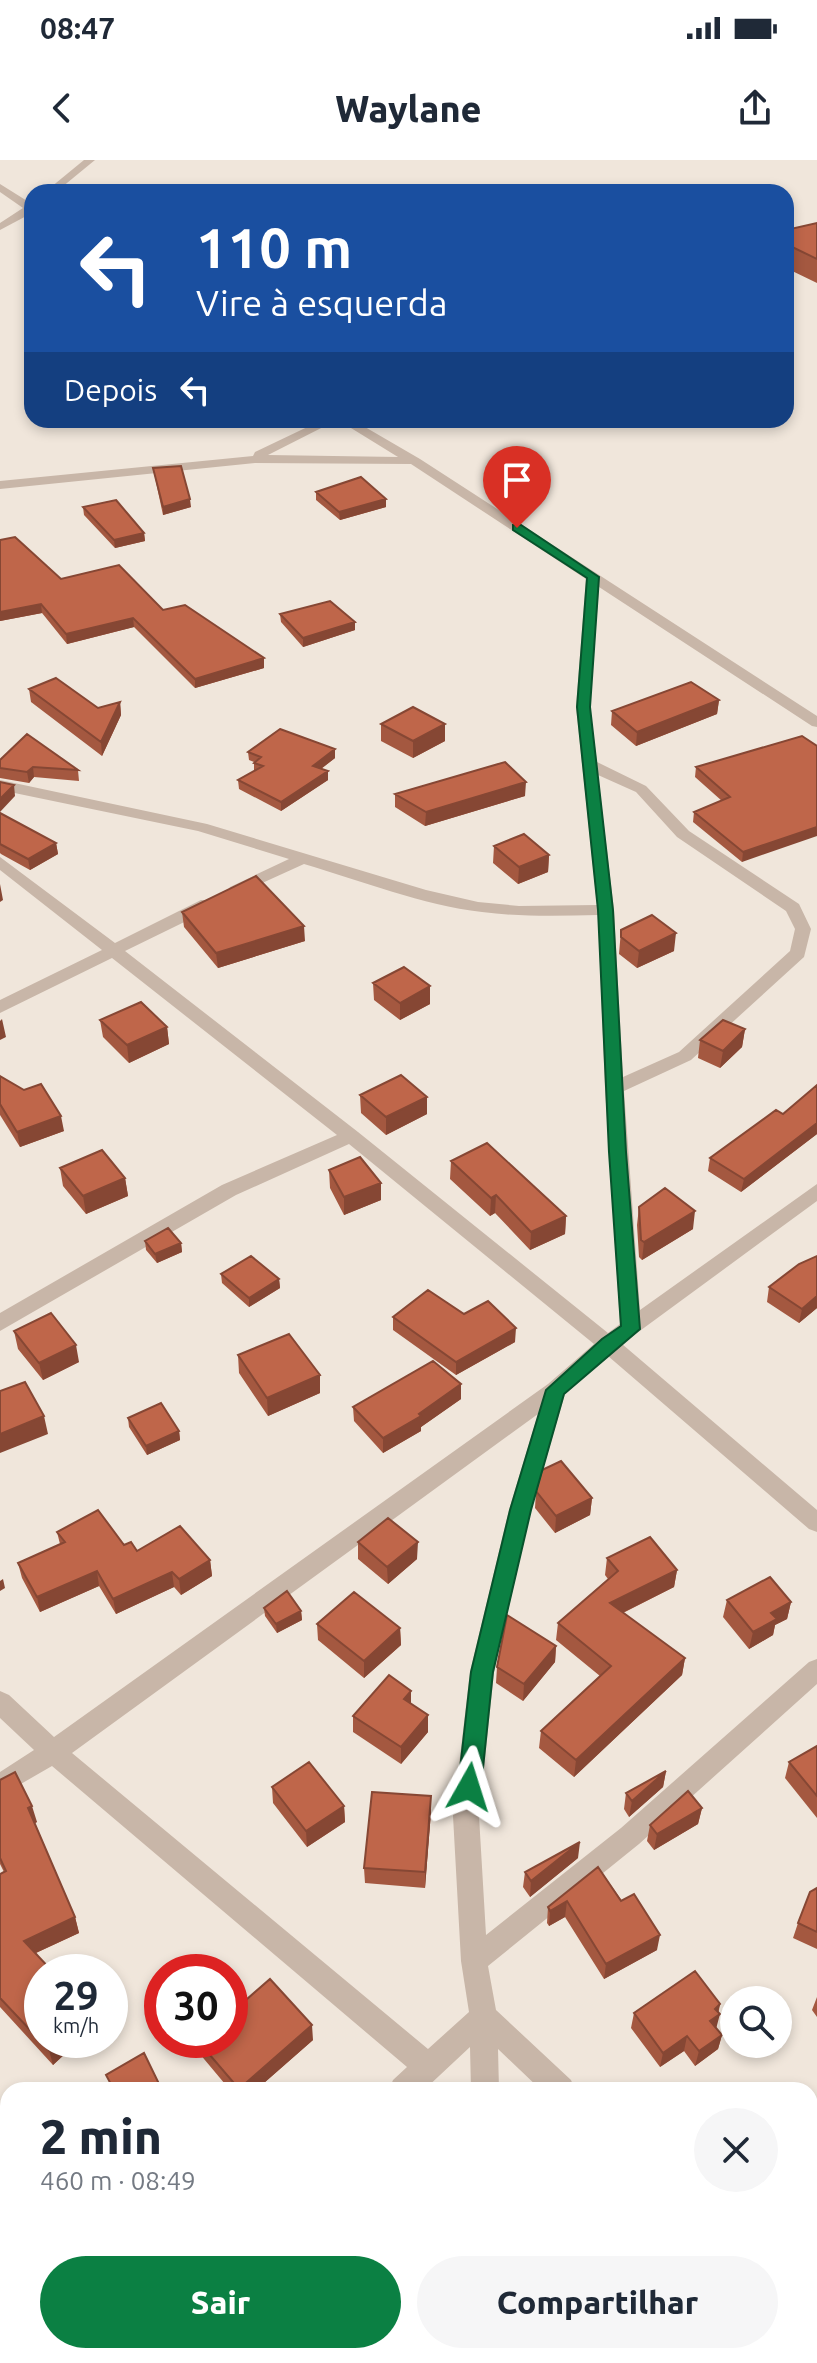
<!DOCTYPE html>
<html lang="pt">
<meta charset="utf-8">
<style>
:root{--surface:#fff;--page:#f6f6f7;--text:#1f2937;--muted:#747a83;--accent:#0b8043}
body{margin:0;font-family:Ubuntu,sans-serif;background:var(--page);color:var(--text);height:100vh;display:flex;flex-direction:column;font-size:30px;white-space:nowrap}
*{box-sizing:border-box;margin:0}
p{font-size:26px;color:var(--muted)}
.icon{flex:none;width:44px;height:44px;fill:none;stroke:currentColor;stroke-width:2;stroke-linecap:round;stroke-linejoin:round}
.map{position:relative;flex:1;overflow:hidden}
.panel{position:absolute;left:0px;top:1922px;width:818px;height:282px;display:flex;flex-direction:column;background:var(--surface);border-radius:24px 24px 0 0;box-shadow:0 4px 12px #0003}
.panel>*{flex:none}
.hud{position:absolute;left:24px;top:24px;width:770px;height:244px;border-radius:24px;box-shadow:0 4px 12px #0003;background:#1a4fa0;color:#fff;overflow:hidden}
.buttons{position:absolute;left:720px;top:1826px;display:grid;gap:16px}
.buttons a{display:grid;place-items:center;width:72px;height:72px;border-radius:50%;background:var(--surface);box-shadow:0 4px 12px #0003;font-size:40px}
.speed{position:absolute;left:24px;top:1794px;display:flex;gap:16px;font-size:40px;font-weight:700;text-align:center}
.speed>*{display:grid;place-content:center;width:104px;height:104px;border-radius:50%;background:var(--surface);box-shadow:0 4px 12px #0003;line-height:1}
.speed small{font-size:20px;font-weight:400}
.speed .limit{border:12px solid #d22;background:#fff;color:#111}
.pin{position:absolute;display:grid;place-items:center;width:68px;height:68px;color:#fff;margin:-82px -34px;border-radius:50% 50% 50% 0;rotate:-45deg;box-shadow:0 0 8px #0007}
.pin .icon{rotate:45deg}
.me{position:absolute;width:88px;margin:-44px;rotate:6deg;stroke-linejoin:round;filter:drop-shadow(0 0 6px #0008)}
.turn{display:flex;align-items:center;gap:28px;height:168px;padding:0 40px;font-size:36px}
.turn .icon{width:104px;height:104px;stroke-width:2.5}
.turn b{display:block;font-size:56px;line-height:68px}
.then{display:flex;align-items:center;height:76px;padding:0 40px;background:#0003;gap:16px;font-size:30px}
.round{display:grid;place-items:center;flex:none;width:84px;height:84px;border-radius:42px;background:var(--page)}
.head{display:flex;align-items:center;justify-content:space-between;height:136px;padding:0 40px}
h1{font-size:48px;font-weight:800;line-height:60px}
.button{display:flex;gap:16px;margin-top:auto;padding:16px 40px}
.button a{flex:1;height:92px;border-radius:48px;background:var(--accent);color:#fff;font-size:32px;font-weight:800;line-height:92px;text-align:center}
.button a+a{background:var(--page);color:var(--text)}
.status{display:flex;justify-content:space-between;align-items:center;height:56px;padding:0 40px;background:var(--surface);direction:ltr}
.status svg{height:22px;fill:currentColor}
header{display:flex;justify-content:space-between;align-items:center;height:104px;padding:0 40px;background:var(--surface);font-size:36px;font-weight:800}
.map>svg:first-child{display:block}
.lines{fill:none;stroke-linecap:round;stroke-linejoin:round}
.minor{fill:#c8b6a8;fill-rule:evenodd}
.wall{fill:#a45840}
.shaded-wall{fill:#864734}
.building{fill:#bf664a;stroke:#864734;stroke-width:2}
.route{fill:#0b8043;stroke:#07532c;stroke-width:2}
</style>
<div class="status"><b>08:47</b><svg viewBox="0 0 49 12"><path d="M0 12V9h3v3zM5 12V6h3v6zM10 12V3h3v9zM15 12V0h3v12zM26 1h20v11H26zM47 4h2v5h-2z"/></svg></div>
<header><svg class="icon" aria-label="back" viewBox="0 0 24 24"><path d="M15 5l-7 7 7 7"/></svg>Waylane<svg class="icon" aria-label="share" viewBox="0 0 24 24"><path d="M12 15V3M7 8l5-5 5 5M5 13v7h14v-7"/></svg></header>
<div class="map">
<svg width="817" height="2203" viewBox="0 0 817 2203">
<rect width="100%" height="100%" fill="#f0e6db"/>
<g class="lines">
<path class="minor" d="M84,0H95L56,32H45Z
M0,24L32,44V53L0,70V63L23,48L0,32Z
M322,260H337L268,295L398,297L338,260H353L420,299L817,556V567L812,566L599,427L590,547L597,602L646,626L689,671L799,744L811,769L804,797L691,900L624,931L640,1150L817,1024V1041L622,1184L817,1350V1372L809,1369L608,1196L565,1234L531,1350L494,1512L479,1656L486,1775L621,1668L809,1502L817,1499V1524L639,1684L488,1806L496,1850L571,1920L575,1930H541L498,1889L499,1930H471L470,1887L424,1930H389L393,1920L407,1907L52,1606L0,1636V1612L34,1590L0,1558V1531L9,1535L54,1577L548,1224L594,1184L349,984L236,1035L0,1171V1153L222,1025L337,975L112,798L0,853V840L102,790L0,710V697L115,783L201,740H213L215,744L213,748L125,791L358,972L608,1173L620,1164L605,928L598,755C559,756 520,757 482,752C422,745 362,721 304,704L236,735L230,733L228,730L230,727L289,699L198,671L0,630V620L207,664L426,730L478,742L519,746L597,745L576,547L586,419L411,304L255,303L0,329V321L253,296L255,292ZM598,615L636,632L677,677L786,751L795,769L790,791L679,892L623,917L614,750ZM538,1254L509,1350L470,1512L453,1656L461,1801L469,1852L428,1889L72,1593Z
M810,2148L817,2151V2183L810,2180Z
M91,2196H126L123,2203H88Z
M479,2196H509V2203H479Z"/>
</g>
<path class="wall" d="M817,63V123L786,108V70Z
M153,308L191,347L163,355Z
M316,332L386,339V347L340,360L316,340Z
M83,347L144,373L145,381L115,388L84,355Z
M0,380L61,419L163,450L264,498V508L195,528L134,467L67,484L42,453L0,461Z
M280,454L355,470L303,487L281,462Z
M29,529L98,548L120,542L121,555L102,596L31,542Z
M719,540L717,554L636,586L611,565L612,551Z
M381,564H445V581L413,598L381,581Z
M817,586L742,702L693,662L694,652L722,641L695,617L696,607Z
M248,592L335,598L321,609L328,611V620L281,651L239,629L238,620L254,611V602L249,600Z
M0,600L78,610L79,621L34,617L29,623L0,618Z
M395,634L525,636L425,666L395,647Z
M0,653L56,683L58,694L30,710L1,694L0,693Z
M494,686L549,695L548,712L518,724L493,703Z
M182,752L305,781L218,808L184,767Z
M621,770L674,791L637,808L619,794Z
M373,823L430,844L400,860L374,840Z
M100,860L167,867L169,884L129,903L103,877Z
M745,869L742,887L720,908L698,898L700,880Z
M0,916L64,971L20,987L0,955Z
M817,925V974L741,1032L708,1011L710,998L783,954Z
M360,935L427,954L386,975L361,953Z
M451,1001L566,1056L565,1074L530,1090L495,1053L490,1056L450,1019Z
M60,1008L125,1018L128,1036L86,1054L63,1026Z
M329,1010L381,1023V1040L344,1055L330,1028Z
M639,1047L693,1069L642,1100L639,1097L637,1065Z
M145,1081L181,1083L182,1092L157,1103L146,1090Z
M817,1096V1148L799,1163L767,1142L769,1127Z
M221,1114L279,1119L280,1128L249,1147L222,1123Z
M464,1154L515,1182L456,1215L393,1170V1157Z
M14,1171L79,1202L43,1220L18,1189Z
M238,1195L320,1215V1233L268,1256L239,1213Z
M461,1224V1239L421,1267V1271L383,1293L354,1261L353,1247Z
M128,1258L179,1271L180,1280L147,1295L129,1267Z
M536,1331L592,1338L590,1355L555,1373L535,1348Z
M57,1372L124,1385L137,1391L210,1400L212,1416L181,1435L174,1427L116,1454L99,1426L40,1452L22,1418L18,1403L60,1384Z
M358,1382L417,1399L388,1424L358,1399Z
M607,1398L677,1410L674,1427L623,1453L685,1498L682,1515L574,1617L539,1588L541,1571L600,1516L556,1480L558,1463L608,1419L605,1415Z
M727,1440L791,1442L787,1459L775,1465L773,1475L749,1489L723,1457Z
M264,1448L301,1451L302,1460L277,1473L265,1456Z
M317,1464L400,1468L401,1485L364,1518L318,1480Z
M556,1486L555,1502L523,1541L496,1523L497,1507Z
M411,1545L428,1572L401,1604L353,1572V1556Z
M817,1586V1658L785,1618L789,1602Z
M666,1611L663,1627L629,1657L624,1649L626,1633Z
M0,1620L37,1662L35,1663L75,1757L79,1773L36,1793L80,1880L53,1905L0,1847V1714L4,1712L0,1704Z
M272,1627L344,1646L345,1662L307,1687L273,1643Z
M702,1648L698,1664L654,1690L647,1681L650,1665Z
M431,1652L425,1728L365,1723L364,1708Z
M578,1698L530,1737L523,1727L525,1712Z
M598,1707L657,1790L604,1819L565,1757L549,1766L547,1763L548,1747Z
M817,1728V1789L793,1778L798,1763Z
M817,1837V1857L812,1850Z
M720,1844L716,1868L722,1875L718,1889L695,1906L684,1891L660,1907L631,1868L634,1853Z
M239,1846L313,1880L256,1930H230L194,1887L192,1880H230Z
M817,1976V2064L810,2056V1982Z
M588,2196H614L605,2203H593Z"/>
<path class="shaded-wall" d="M190,339L191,347L163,355V347Z
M386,339V347L340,360L339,352Z
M144,373L145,381L115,388L114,380Z
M41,444L42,453L0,461V452Z
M133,458L134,467L67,484L66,474Z
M355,462V470L303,487V478Z
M264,498V508L195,528V519Z
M719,540L717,554L636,586L637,572Z
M120,542L121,555L102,596L101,582Z
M445,564V581L413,598V581Z
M335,589V598L314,614L313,606Z
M33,607L34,617L29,623L27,612Z
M328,611V620L281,651V642Z
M526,622L525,636L425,666L426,652Z
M14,625L15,636L0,652V639Z
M817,667V676L742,702L743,692Z
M56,683L58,694L30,710L28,699Z
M549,695L548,712L518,724L519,707Z
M0,724L3,740L0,742Z
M304,766L305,781L218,808L216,793Z
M676,773L674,791L637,808L639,791Z
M430,826V844L400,860V843Z
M2,859L6,877L0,880V861Z
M167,867L169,884L129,903L127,885Z
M745,869L742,887L720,908L723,891Z
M427,937V954L386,975V957Z
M61,956L64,971L20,987L17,972Z
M817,963V974L741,1032L744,1019Z
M125,1018L128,1036L86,1054L83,1036Z
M381,1023V1040L344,1055V1037Z
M496,1035L495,1053L490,1056L491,1038Z
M695,1051L693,1069L642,1100L644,1082Z
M566,1056L565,1074L530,1090L531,1072Z
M181,1083L182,1092L157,1103L155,1094Z
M279,1119L280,1128L249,1147V1138Z
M817,1136V1148L799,1163L802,1149Z
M516,1168L515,1182L456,1215V1202Z
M76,1185L79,1202L43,1220L39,1203Z
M320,1215V1233L268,1256L267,1238Z
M461,1224V1239L421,1267V1271L383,1293V1278Z
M44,1256L48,1274L0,1293V1274Z
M179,1271L180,1280L147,1295L146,1286Z
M592,1338L590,1355L555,1373L556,1356Z
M418,1382L417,1399L388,1424L387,1407Z
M210,1400L212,1416L181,1435L179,1419Z
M677,1410L674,1427L608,1460L610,1443Z
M97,1411L99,1426L40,1452L37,1437Z
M172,1412L174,1427L116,1454L113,1439Z
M3,1419L5,1428L0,1431V1421Z
M791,1442L787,1459L775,1465L773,1475L749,1489L753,1472L771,1453Z
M301,1451L302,1460L277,1473L276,1464Z
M400,1468L401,1485L364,1518V1501Z
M556,1486L555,1502L523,1541L524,1524Z
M685,1498L682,1515L574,1617L576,1600Z
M411,1531V1547L404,1539Z
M428,1555V1572L401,1604V1587Z
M666,1611L663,1627L629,1657L632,1641Z
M431,1636V1652L425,1728V1712Z
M32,1646L37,1662L33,1664L28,1648Z
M344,1646L345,1662L307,1687L306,1671Z
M702,1648L698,1664L654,1690L657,1674Z
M580,1682L578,1698L530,1737L531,1721Z
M567,1741L565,1757L549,1766L550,1751Z
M75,1757L79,1773L29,1796L24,1781Z
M660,1775L657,1790L604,1819L606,1804Z
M720,1844L717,1856L720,1854L716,1869L710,1861L715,1849Z
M312,1865L313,1880L256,1930H239Z
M722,1875L718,1889L695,1906L699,1891Z
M687,1876L684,1891L660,1907L663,1893Z
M60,1880H80L53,1905L49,1890Z
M8,2167V2183L0,2190V2175Z
M601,2196H614L605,2203H598L600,2197Z"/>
<path class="building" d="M817,63V99L786,84V70Z
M181,306L190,339L163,347L153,308Z
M361,317L386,339L339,352L316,332Z
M116,340L144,373L114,380L83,347Z
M15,377L61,419L119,405L163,450L185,445L264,498L195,519L133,458L66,474L41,444L0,452V380Z
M330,441L355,462L303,478L280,454Z
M56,518L98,548L120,542L101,582L29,529Z
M691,522L719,540L637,572L612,551Z
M413,547L445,564L413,581L381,564Z
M280,569L335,589L313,606L328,611L281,642L238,620L263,606L254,603L261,597L248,592Z
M27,574L78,610L33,607L27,612L0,608V600Z
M802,576L817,586V667L743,692L694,652L730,637L696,607Z
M505,602L526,622L426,652L395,634Z
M0,622L14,625L0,639Z
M0,653L56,683L28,699L0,684Z
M524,674L549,695L519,707L494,686Z
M256,716L304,766L216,793L182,752Z
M652,755L676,773L639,791L621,777V770Z
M404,807L430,826L400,843L373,823Z
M141,842L167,867L127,885L100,860Z
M723,860L745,869L723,891L700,880Z
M401,915L427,937L386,957L360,935Z
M0,916L24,930L41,924L61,956L17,972L0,944Z
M817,925V963L744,1019L710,998L776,950L783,954Z
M487,983L566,1056L531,1072L496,1035L491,1038L451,1001Z
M102,990L125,1018L83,1036L60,1008Z
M360,997L381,1023L344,1037L329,1010Z
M665,1028L695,1051L644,1082L641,1080L639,1047Z
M168,1068L181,1083L155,1094L145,1081Z
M251,1096L279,1119L249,1138L221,1114Z
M817,1096V1136L802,1149L769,1127L799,1104Z
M428,1130L464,1154L488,1141L516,1168L456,1202L393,1157Z
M51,1153L76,1185L39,1203L14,1171Z
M289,1174L320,1215L267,1238L238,1195Z
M433,1201L461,1224L419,1254L421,1256L383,1278L353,1247Z
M25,1222L44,1256L0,1274V1231Z
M161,1243L179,1271L146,1286L128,1258Z
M561,1301L592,1338L556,1356L536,1331L542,1310Z
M98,1350L124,1385L131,1382L137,1391L180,1366L210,1400L179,1419L172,1412L113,1439L97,1411L37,1437L18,1403L65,1382L57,1372Z
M388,1358L418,1382L387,1407L358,1382Z
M650,1377L677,1410L610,1443L685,1498L576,1600L541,1571L611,1506L558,1463L618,1411L607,1398Z
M770,1417L791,1442L771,1453L777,1459L753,1472L727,1440Z
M287,1431L301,1451L276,1464L264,1448Z
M354,1432L400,1468L364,1501L317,1464Z
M507,1455L556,1486L524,1524L497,1507Z
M389,1515L411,1531L404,1539L428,1555L401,1587L353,1556Z
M817,1586V1636L789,1602Z
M309,1602L344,1646L306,1671L272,1627Z
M666,1611L632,1641L626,1633Z
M15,1612L32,1646L28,1648L75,1757L24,1781L53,1812H42V1880H60L49,1890L0,1838V1714L6,1711L0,1698V1620Z
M688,1631L702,1648L657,1674L650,1665Z
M372,1632L431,1636L425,1712L364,1708Z
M580,1682L531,1721L525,1712Z
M598,1707L621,1741L634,1734L660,1775L606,1804L567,1741L550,1751L548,1747Z
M817,1728V1772L798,1763L810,1732Z
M695,1811L720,1844L715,1849L720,1854L710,1861L722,1875L699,1891L687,1876L663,1893L634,1853Z
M270,1819L312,1865L239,1929L197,1880H230V1840L232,1838L239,1846Z
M144,1893L162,1930H114L106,1915Z
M817,1976V2045L810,2037V1982Z
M0,2003L4,2008L8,2006V2167L0,2175Z
M141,2196H193L196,2203H144Z
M264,2196H333L336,2203H267Z"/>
<path class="route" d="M513,365H521L599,417L590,547L613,750L626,992L640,1169L564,1234L531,1350L493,1512L481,1627L477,1634L469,1637L461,1634L458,1627L471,1512L510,1350L546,1230L602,1179L621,1166L609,992L598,750L577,547L587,418L513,370Z"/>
</svg>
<div class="buttons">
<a><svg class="icon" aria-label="search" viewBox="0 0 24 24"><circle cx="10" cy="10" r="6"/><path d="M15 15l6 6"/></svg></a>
</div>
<div class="speed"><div>29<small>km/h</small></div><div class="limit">30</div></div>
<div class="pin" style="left:517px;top:368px;background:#d93025"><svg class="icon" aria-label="arrive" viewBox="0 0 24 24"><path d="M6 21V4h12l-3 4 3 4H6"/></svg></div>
<svg class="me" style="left:469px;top:1627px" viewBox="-20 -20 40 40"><path d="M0-17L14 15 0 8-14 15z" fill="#0b8043" stroke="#fff" stroke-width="4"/></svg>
<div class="hud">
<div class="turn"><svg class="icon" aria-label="left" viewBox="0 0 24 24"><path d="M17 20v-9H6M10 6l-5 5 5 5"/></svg><div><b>110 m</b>Vire à esquerda</div></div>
<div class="then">Depois<svg class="icon" aria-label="left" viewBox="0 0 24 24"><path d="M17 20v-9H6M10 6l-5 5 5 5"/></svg></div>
</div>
<section class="panel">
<div class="head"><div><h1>2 min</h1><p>460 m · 08:49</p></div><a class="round"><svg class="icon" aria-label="close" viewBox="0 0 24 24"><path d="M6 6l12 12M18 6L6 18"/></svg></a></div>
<div class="button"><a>Sair</a><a>Compartilhar</a></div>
</section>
</div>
